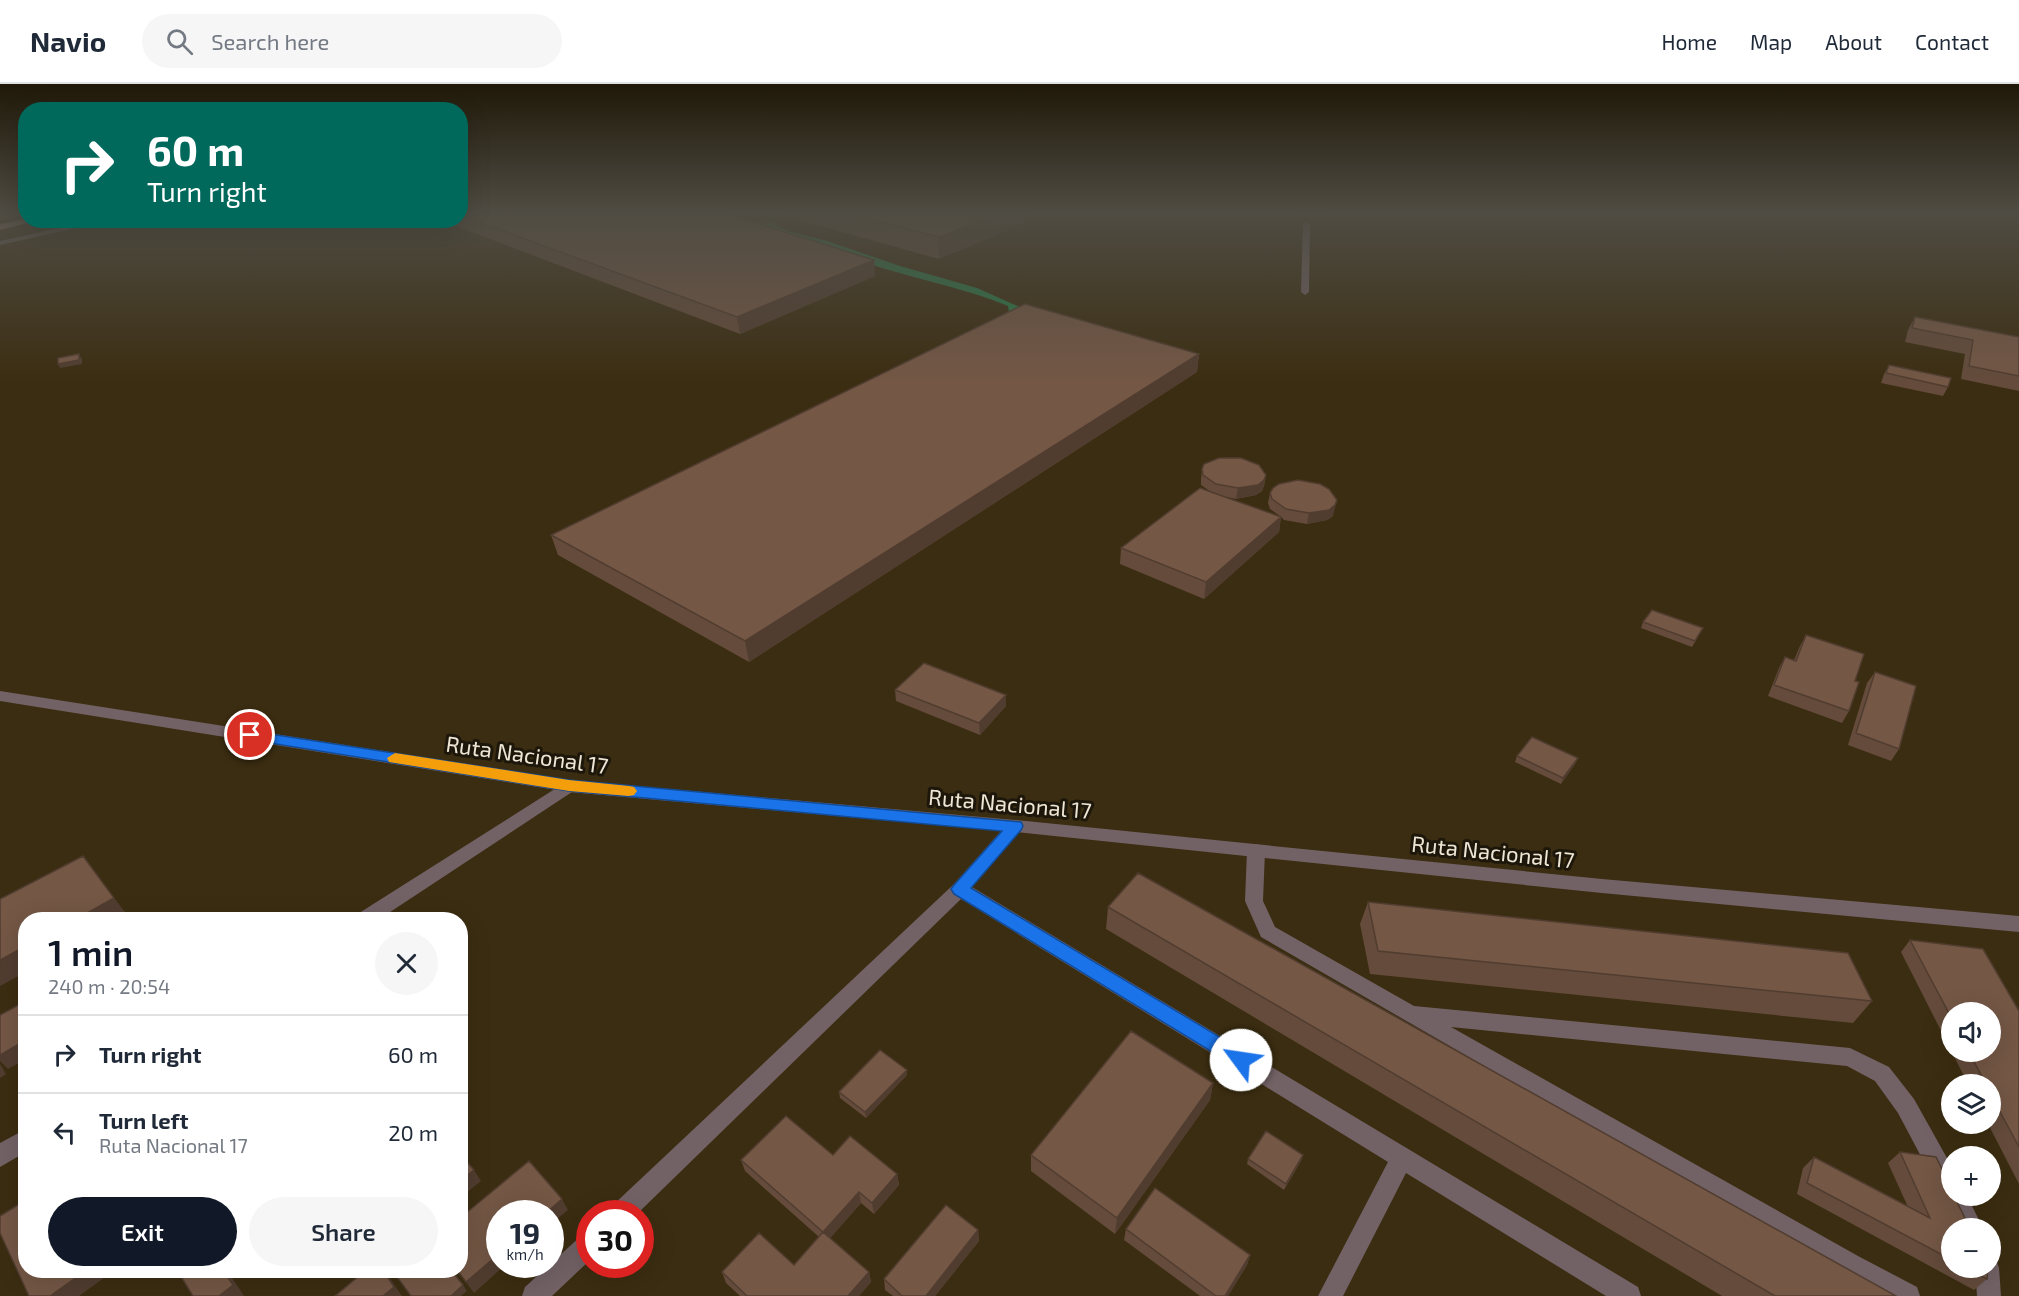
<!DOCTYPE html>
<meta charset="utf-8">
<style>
:root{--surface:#fff;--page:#f6f6f7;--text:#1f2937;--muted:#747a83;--line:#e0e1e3;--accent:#111827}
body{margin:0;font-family:"Exo 2",sans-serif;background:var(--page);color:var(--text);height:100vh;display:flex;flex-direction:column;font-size:22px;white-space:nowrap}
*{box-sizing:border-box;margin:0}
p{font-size:20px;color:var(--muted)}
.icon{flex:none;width:33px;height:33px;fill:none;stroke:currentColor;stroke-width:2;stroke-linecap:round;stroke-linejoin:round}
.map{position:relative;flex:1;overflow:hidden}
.details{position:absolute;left:18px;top:828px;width:450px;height:366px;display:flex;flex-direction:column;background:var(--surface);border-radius:24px;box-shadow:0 6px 24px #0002}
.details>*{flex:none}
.guide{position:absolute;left:18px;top:18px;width:450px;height:126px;border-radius:24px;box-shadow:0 6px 24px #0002;background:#00695c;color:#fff;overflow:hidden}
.controls{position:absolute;left:1941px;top:918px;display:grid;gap:12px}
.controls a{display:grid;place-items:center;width:60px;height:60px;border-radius:50%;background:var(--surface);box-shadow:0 6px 24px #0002;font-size:30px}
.speed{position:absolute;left:486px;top:1116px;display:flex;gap:12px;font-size:30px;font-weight:700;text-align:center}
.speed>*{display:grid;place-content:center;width:78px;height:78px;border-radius:50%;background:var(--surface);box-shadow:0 6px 24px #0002;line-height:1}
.speed small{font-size:15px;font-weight:400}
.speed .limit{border:9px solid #d22;background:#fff;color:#111}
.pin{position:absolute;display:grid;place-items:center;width:51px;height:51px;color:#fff;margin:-26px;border:3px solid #fff;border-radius:50%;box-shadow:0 2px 6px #0007}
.me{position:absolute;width:66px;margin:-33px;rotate:301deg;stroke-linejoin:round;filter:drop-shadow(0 0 4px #0008)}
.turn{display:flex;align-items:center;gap:21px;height:126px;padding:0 30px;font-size:27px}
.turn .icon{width:78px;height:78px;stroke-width:2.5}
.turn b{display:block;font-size:42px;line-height:51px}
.round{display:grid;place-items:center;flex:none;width:63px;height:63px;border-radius:32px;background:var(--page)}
.overview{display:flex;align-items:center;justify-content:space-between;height:102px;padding:0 30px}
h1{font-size:36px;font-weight:600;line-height:45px;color:var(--accent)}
.primary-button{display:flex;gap:12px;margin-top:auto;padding:12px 30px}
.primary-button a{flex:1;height:69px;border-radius:36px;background:var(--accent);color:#fff;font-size:24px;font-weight:600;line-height:69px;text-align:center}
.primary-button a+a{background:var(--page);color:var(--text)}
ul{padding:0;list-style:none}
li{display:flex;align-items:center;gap:18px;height:78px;padding:0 30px;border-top:2px solid var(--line)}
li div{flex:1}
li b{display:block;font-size:22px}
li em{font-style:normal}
header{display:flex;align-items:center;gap:36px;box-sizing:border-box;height:84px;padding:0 30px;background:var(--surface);border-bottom:2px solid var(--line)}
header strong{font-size:28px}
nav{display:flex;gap:33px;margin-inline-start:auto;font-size:21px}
.search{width:420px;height:54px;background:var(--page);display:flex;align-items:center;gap:15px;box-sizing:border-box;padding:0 21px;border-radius:33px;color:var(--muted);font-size:22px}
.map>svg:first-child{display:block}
.forest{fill:#277b49}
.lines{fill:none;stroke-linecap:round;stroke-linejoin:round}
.service{fill:#726266;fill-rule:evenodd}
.pedestrian{fill:#726266;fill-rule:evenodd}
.minor{fill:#726266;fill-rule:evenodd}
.tertiary{fill:#726266;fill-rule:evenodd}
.trunk{fill:#c09da6;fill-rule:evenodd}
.wall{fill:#644b3b;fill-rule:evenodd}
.shaded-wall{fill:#513d30}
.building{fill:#745745;stroke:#513d30;stroke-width:1.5}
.route{fill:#1a73e8;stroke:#114b97;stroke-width:1.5}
.slow{fill:#f59e0b}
.labels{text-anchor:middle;stroke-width:6;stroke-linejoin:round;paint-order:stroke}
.street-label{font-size:22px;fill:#eee5d5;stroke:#1d170b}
</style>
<header>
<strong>Navio</strong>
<div class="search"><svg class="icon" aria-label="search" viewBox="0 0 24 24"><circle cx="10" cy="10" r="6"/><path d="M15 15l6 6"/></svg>Search here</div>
<nav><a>Home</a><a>Map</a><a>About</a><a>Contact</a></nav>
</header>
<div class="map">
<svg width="2019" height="1212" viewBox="0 0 2019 1212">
<rect width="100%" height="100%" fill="#3b2d11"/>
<path class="forest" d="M772,139L787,147L827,157L900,182L977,204L1031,228H1009L1008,222C969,206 930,198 889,186C845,173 802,156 759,140Z"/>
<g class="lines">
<path class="service" d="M1256,760L1262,762L1265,767L1263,817L1275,843L1414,922L1850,964L1889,983L1914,1015L1952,1083V1112H1967L1983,1144H1959L1898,1029L1875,997L1847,982L1451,943L1858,1172L1917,1203L1920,1212H1883L1261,853L1245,817L1247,767L1250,762Z
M1990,1173L1996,1175L1999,1184L2001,1212H1977L1975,1184H1990Z"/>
<path class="pedestrian" d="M1303,138L1310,140L1309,208L1305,211L1301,208Z"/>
<path class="minor" d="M21,130L20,132L0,135V131Z
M569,696L575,698L577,702L575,706L378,836H354L356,831Z
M1015,736L1021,738L1024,742L1021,746L972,803L1638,1203L1641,1212H1606L1406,1089L1343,1212H1318L1388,1078L961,815L637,1130H609L612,1122L954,800L1009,738Z
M26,1045V1068L0,1083V1059Z
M590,1147V1176L552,1212H522L525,1203L582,1151Z"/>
<path class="tertiary" d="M96,136H112L0,161V157Z
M0,607L569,696L1015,736L1602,795L2019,832V848L1602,809L1015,748L569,708L0,617Z"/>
<path class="trunk" d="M26,135L38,136L0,146V140Z"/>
</g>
<path class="wall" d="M460,130L875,192L740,250L440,136H460Z
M778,130H1032V136L939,175Z
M1286,130H1330L1329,133L1286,131Z
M1915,233L2019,253V307L1961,295L1965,270L1905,258L1908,246Z
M1199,270L1197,288L749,578L558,471L551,451Z
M1889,281L1948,303L1943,312L1881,299L1884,290Z
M1202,385L1266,391L1264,402L1262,407L1256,411L1236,415L1222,412L1280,432L1270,425L1268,419L1270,409L1333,432L1327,436L1307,440L1284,436L1281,433L1279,448L1204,515L1120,480L1121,464L1211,408L1201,401V395Z
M1643,538L1703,544L1692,563L1641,544Z
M1806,551L1855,597L1849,627L1842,639L1768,612L1779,584L1785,573L1794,576L1800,562Z
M1875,588L1899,665L1891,677L1848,661L1867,599Z
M895,606L1006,611V622L980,651L896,617Z
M1517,672L1578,674L1575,680L1561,700L1515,678Z
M1368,818L1872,917L1853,939L1370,890L1360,840Z
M1108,823L1896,1212H1722L1106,845Z
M1910,856L2019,927V1100L1988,1040H1990V1000H1968L1901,868ZM1952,928L1990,968H1952Z
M907,986V991L866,1034L840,1014L839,1008Z
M1213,999L1210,1016L1115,1150L1031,1087V1071Z
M1900,1068L1952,1144V1184H1988L1987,1195L1974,1206L1797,1110L1803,1084L1814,1073L1908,1123L1888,1079Z
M833,1071L897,1090L899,1101L874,1130L861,1119L830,1154L869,1188L871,1198L859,1212H740L726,1199L722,1188L794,1181L819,1153L745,1087L741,1076Z
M1303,1071L1301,1077L1284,1106L1247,1080L1248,1075Z
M1126,1145L1250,1171L1247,1181L1228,1212H1200L1124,1156Z
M978,1146L979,1157L935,1212H893L885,1206L884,1195Z"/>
<path class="shaded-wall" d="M997,130H1032V136L939,175V153Z
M874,176L875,192L740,250L737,233Z
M79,270L82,275V280L60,284L58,280Z
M1199,270L1197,288L749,578L745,557Z
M1266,391L1264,402L1262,407L1256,411L1236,415L1238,404Z
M1337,416L1333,432L1327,436L1307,440L1309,429Z
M1281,433L1279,448L1204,515L1206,498Z
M1006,611V622L980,651L979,639Z
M1578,674L1575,680L1561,700L1563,694Z
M83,772L96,790L128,832L121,836H75Z
M26,862V888L0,902V876Z
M26,956V975L8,985L0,977V971Z
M0,980L6,990L0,994Z
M907,986V991L866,1034L865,1028Z
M1213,999L1210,1016L1115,1150L1117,1134Z
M1303,1071L1301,1077L1284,1106L1286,1100Z
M474,1086L481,1097L460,1114V1097Z
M897,1090L899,1101L874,1130L872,1119Z
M859,1108L861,1119L826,1159L823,1148Z
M562,1115L568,1126L550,1141V1130H545Z
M978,1146L979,1157L935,1212H926Z
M500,1169V1180H506L474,1209L466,1198Z
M1250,1171L1247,1181L1228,1212H1225Z
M87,1186H115L79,1212H50Z
M223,1186H227L244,1212H219Z
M383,1186H384L402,1212H383Z
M869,1188L871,1198L859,1212H848Z
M463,1201L467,1207L461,1212H451Z"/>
<path class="building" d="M460,130H728L874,176L737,233L460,131Z
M850,130H997L939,153Z
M1025,220L1199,270L745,557L551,451Z
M1915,233L2019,253V292L1969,282L1973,256L1912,244Z
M79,270V276L58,280V274Z
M1889,281L1951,294L1948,303L1886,289Z
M1219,374H1241L1259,381L1266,391L1264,396L1258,401L1238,404L1216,400L1203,391L1202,385L1204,380Z
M1298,396L1320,400L1329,405L1337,416L1335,421L1329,426L1309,429L1286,425L1272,415L1270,409L1273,404L1279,400Z
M1200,404L1281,433L1206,498L1121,464Z
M1652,526L1703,544L1695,557L1643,538Z
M1806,551L1864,570L1855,597L1859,598L1849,627L1774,601L1785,573L1796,577Z
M924,579L1006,611L979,639L895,606Z
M1875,588L1916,602L1899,665L1856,649Z
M1532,653L1578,674L1563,694L1517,672Z
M83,772L114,814L75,836H26V862L0,876V815Z
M1138,789L1896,1212H1775L1108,823Z
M1368,818L1848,869L1872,917L1378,867Z
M1910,856L1983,865L2019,927V1063L1990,1009V1000H1986L1969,968H1990V928H1952V935Z
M26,917V956L0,971V931Z
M1131,947L1213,999L1117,1134L1031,1071Z
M880,966L907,986L865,1028L839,1008Z
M786,1032L833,1071L850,1052L897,1090L872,1119L859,1108L823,1148L741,1076Z
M1266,1047L1303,1071L1286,1100L1248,1075Z
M1900,1068L1936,1073L1952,1105V1112H1954L1970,1144H1952V1176L1807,1099L1814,1073L1930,1134Z
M460,1070L474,1086L460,1097Z
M529,1077L562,1115L545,1130H500V1169L466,1198L457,1186H460V1134Z
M1155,1104L1250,1171L1225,1212H1216L1126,1145Z
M26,1116V1186H87L50,1212H29L0,1149V1132Z
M946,1121L978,1146L926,1212H902L884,1195Z
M823,1148L869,1188L848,1212H747L722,1188L759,1149L794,1181Z
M1965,1184H1988L1987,1195Z
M177,1186H223L233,1201L219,1212H193Z
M366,1186H383L394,1203L383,1212H335Z
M392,1186H451L463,1201L451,1212H411Z"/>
<linearGradient id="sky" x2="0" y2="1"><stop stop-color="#201909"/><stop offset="0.43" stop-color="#4f4c43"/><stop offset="1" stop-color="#4f4c43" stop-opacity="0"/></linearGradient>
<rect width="2019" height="299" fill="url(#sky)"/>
<path class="route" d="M250,647L569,696L1021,738L1023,742L1021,746L971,804L1248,970L1251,976L1248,982L1241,985L1235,982L954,810L951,805L954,801L1002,747L569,707L245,655L243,651L245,648Z"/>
<path class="slow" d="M395,669L569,696L629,702L634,703L637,707L634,711L629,712L569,707L389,678L387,674Z"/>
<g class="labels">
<g class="street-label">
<text transform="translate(527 671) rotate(8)" y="8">Ruta Nacional 17</text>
<text transform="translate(1010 720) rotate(5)" y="8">Ruta Nacional 17</text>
<text transform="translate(1493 768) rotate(6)" y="8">Ruta Nacional 17</text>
</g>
</g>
</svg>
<div class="controls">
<a><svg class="icon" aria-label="sound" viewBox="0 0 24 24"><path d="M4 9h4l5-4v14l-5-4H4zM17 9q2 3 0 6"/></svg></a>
<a><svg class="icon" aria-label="layers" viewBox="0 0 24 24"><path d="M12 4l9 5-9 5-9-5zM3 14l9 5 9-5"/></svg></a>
<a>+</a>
<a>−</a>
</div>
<div class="speed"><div>19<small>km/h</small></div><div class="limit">30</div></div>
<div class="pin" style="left:250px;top:651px;background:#d93025"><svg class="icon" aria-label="arrive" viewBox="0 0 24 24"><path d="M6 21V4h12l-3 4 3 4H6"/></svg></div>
<svg class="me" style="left:1241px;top:976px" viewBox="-20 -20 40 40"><circle r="19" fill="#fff"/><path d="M0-13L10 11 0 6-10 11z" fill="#1a73e8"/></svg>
<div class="guide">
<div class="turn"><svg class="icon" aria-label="right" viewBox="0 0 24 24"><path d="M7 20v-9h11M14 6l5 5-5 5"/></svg><div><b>60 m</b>Turn right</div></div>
</div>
<section class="details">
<div class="overview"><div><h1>1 min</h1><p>240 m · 20:54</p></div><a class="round"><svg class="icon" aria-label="close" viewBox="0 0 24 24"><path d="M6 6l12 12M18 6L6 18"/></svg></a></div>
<ul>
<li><svg class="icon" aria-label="right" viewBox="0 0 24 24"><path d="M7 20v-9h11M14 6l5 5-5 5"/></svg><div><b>Turn right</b></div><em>60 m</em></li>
<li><svg class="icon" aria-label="left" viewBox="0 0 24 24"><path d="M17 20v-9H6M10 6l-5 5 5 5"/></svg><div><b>Turn left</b><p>Ruta Nacional 17</p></div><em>20 m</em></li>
</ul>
<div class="primary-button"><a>Exit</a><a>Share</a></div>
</section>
</div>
